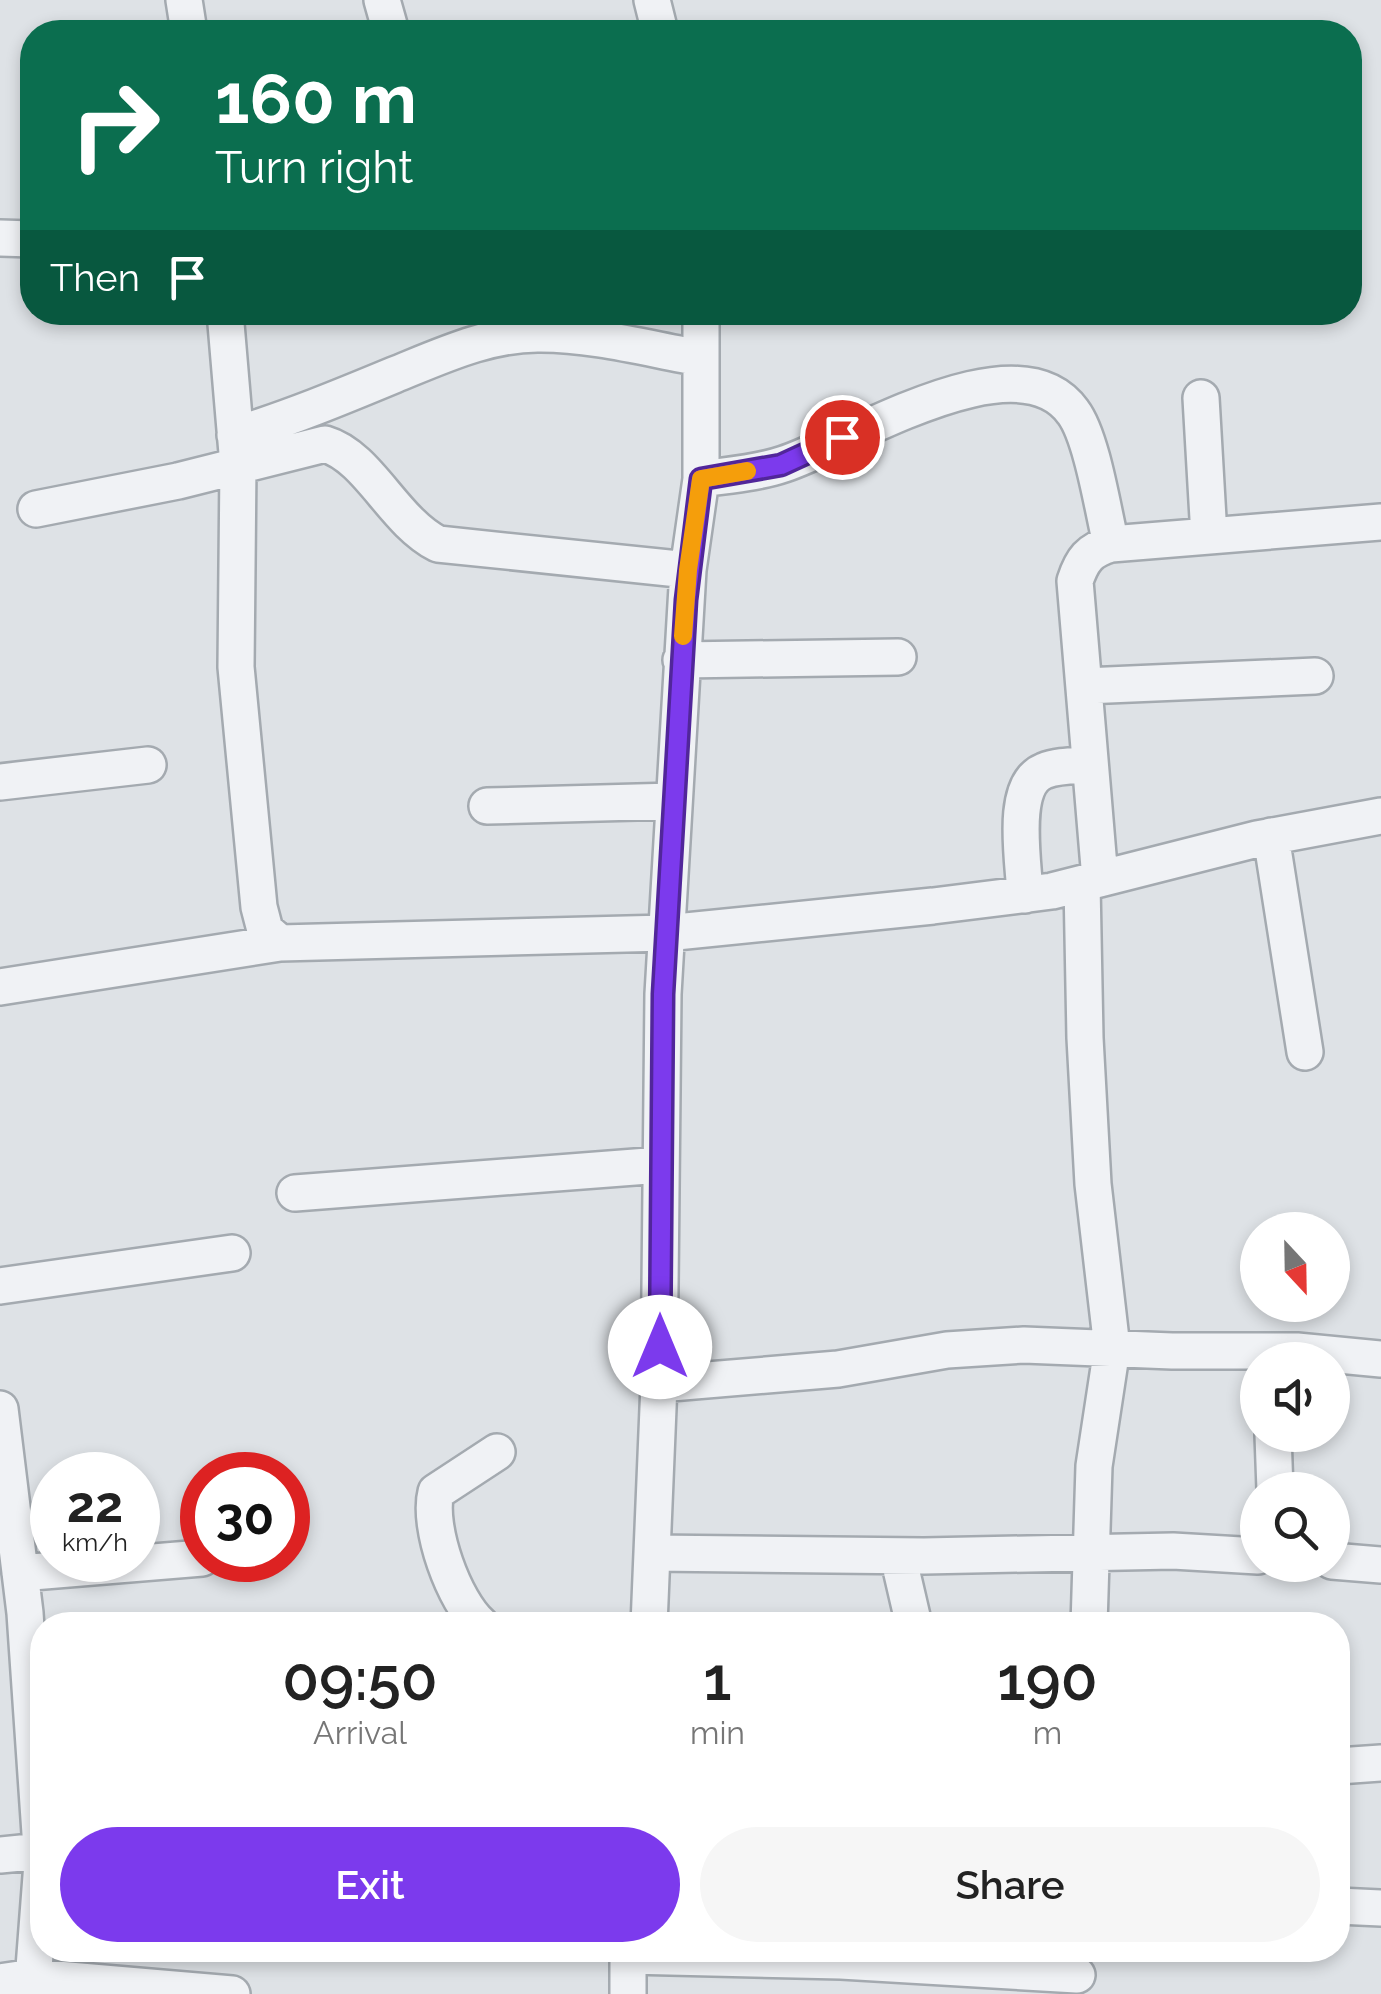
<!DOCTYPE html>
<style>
:root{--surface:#fff;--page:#f6f6f6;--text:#222;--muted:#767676;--accent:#7c3aed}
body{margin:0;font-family:Raleway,sans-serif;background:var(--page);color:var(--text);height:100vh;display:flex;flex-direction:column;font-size:38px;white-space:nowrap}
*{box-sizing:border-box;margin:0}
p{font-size:32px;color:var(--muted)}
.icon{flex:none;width:55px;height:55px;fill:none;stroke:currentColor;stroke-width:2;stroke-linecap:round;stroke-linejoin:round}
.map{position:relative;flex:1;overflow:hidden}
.drawer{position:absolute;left:30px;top:1612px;width:1320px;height:350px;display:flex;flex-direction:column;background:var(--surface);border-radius:40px;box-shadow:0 5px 15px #0003}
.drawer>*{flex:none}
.guide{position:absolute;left:20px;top:20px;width:1342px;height:305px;border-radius:40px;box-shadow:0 5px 15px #0003;background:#0b6e4f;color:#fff;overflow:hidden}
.needle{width:65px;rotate:158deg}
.tools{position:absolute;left:1240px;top:1212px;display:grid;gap:20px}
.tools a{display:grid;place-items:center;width:110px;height:110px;border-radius:50%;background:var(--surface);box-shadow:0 5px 15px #0003;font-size:50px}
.speed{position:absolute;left:30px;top:1452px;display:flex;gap:20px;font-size:50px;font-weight:700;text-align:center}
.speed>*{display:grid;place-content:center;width:130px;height:130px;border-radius:50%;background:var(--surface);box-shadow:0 5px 15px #0003;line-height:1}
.speed small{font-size:25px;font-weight:400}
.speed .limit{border:15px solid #d22;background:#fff;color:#111}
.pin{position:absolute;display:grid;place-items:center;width:85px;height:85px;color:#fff;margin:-42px;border:5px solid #fff;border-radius:50%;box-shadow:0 2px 10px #0007}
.me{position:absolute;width:110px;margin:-55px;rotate:0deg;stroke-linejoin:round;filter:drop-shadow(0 0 8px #0008)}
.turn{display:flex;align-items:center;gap:35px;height:210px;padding:0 30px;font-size:45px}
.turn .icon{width:130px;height:130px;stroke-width:2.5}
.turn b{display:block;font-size:70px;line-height:85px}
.then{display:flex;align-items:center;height:95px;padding:0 30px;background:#0003;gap:20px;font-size:38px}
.eta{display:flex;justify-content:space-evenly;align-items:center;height:170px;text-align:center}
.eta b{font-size:60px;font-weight:600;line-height:70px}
.primary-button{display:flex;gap:20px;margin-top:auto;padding:20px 30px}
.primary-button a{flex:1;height:115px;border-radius:60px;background:var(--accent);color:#fff;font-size:40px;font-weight:600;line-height:115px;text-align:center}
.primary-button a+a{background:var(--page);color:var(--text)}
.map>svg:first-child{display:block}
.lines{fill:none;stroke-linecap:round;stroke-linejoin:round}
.street-casing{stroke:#a4aab0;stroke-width:40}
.street{stroke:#f0f2f5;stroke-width:35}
.route-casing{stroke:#51269a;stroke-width:25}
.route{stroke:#7c3aed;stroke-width:18}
.slow{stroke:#f59e0b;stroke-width:18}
</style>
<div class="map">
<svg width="1381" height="1994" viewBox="0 0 1381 1994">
<rect width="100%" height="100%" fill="#dee2e6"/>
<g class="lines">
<g class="street-casing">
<path id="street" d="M184,0L189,32
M382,0L391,32
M652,0L660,32
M0,238L32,239
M225,312L238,465L236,667L259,907L265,930L280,943L666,933L933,906L1052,891L1257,839L1381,816
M1201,398L1209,536
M235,435C290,418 341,397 394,375C441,356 489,333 541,334C594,334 649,349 701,358
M701,479C728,475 758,473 784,464C849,443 1017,334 1073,412C1092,437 1103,511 1111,544
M36,509L178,481L325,444C369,457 393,521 438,544L688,570
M681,660L898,657
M1085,686L1315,676
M0,782L148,765
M487,806L674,801
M1271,836L1305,1052
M1100,879L1075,581C1082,560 1089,550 1111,544L1381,522
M1082,884L1085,1038L1093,1184L1112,1348L1094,1466L1089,1625
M1025,895C1024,863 1009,785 1044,771C1058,765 1075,766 1090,765
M0,987L280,943
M295,1193L661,1165
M0,1286L232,1253
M659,1384L838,1369L947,1350L1024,1345L1172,1351H1297L1381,1359
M0,1409L25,1613L42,1863L32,1994
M1273,1435L1275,1490
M652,1553L924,1556L1173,1551L1258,1556
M898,1556L914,1625
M1332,1561L1381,1565
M20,1573L202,1558
M481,1625C454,1602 427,1527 436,1492L497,1452
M649,1625L659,1384L663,994L688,570L701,479V312
M1338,1766L1381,1763
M0,1855L41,1851
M1338,1906L1381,1908
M628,1956L841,1961L1077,1975
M0,1982L33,1977L232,1994
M628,1994V1950"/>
</g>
<use href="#street" class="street"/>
</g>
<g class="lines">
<g class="route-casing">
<path id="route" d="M660,1347L663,994L686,600L701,479L781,465L842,437"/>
</g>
<use href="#route" class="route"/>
<path class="slow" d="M683,636L688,570L701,479L747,471"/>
</g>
</svg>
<div class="tools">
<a><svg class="needle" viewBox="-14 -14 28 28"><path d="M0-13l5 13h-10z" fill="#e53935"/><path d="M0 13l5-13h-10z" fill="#767676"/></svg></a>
<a><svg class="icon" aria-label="sound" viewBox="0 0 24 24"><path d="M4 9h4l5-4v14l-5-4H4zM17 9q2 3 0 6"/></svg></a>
<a><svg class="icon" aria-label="search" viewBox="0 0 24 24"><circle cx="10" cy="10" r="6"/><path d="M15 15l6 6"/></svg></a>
</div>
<div class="speed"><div>22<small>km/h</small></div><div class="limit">30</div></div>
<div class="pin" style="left:842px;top:437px;background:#d93025"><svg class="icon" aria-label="arrive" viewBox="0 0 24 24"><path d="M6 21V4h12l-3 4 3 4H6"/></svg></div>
<svg class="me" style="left:660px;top:1347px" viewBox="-20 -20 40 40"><circle r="19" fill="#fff"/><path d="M0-13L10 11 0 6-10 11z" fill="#7c3aed"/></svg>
<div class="guide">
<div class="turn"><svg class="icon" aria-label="right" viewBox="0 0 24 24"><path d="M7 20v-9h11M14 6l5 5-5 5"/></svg><div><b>160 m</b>Turn right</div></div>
<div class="then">Then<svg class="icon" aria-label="arrive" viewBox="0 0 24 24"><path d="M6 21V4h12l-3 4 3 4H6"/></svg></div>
</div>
<section class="drawer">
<div class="eta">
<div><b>09:50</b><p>Arrival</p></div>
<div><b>1</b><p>min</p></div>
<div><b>190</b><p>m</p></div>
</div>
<div class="primary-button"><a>Exit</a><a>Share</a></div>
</section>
</div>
